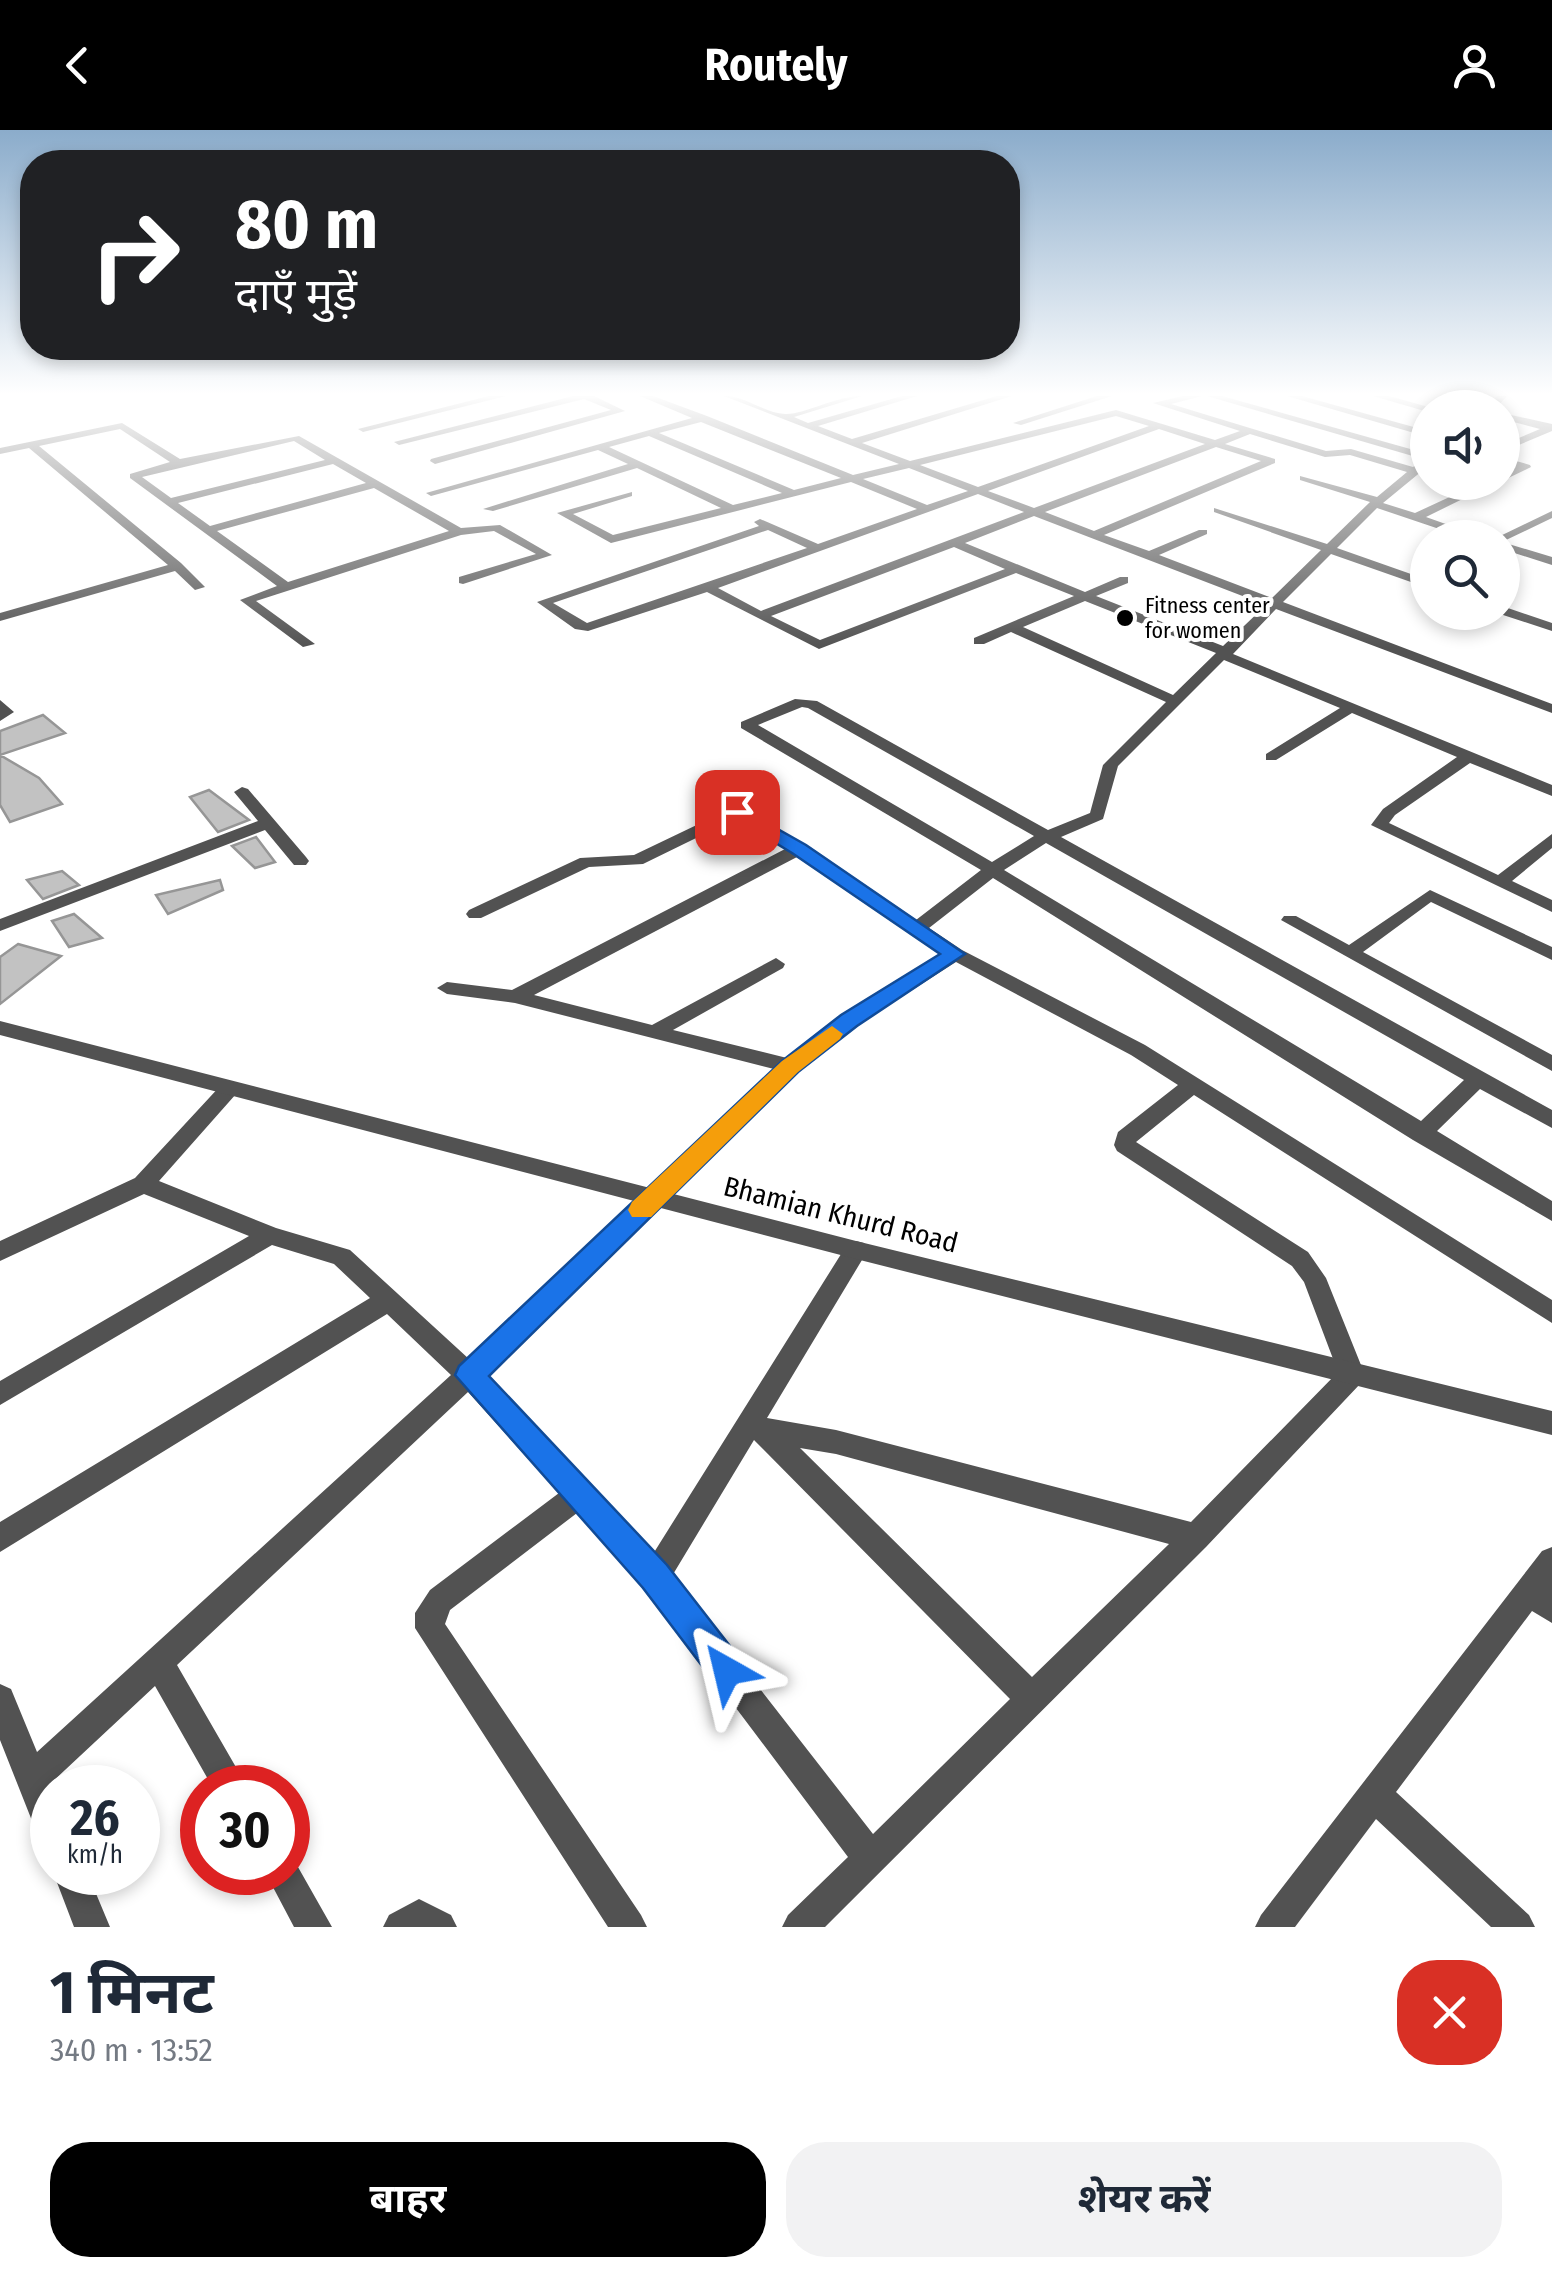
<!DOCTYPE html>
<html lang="hi">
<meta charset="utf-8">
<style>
:root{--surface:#fff;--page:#f2f2f3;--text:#1f2937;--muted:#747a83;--accent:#000}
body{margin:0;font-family:"Fira Sans Condensed","Noto Sans Devanagari",sans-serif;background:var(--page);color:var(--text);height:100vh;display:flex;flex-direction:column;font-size:38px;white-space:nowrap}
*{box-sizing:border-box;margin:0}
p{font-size:32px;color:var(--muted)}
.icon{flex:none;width:55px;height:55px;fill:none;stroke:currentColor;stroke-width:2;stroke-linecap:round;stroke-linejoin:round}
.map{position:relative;height:1797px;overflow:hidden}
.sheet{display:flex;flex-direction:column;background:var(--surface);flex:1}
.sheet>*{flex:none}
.hud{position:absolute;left:20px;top:20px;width:1000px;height:210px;border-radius:40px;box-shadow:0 5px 15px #0003;background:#202124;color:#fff;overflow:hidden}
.fabs{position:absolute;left:1410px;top:260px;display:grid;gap:20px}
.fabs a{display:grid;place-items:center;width:110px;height:110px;border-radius:50%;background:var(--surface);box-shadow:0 5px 15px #0003;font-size:50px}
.speed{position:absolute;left:30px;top:1635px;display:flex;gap:20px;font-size:50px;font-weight:700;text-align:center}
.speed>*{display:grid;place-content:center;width:130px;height:130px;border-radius:50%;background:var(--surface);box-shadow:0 5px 15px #0003;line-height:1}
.speed small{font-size:25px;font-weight:400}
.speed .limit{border:15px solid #d22;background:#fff;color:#111}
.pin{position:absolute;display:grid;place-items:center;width:85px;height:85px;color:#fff;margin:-42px;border-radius:20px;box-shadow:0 5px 15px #0006}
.me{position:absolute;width:110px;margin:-55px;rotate:323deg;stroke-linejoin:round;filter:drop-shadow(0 0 8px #0008)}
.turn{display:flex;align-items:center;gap:35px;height:210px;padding:0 50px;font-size:45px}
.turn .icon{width:130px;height:130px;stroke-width:2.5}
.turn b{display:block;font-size:70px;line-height:85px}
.round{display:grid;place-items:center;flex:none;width:105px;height:105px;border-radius:40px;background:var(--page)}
.overview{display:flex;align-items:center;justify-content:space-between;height:170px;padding:0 50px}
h1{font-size:60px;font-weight:700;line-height:75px}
.button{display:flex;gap:20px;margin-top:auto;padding:20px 50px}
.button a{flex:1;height:115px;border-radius:40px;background:var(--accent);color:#fff;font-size:40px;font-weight:700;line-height:115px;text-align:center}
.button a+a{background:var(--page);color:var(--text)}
header{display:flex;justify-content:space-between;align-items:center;height:130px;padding:0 50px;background:var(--accent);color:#fff;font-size:45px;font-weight:700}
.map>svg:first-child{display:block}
.building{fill:#c2c2c2;stroke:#969696;stroke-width:2.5}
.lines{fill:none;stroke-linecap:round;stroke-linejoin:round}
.minor{fill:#525252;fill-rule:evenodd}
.tertiary{fill:#525252;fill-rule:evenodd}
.route{fill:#1a73e8;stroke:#114b97;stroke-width:2.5}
.slow{fill:#f59e0b}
.poi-dot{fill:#000;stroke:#fff;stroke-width:4}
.labels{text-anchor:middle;stroke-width:8;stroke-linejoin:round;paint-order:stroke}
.far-poi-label{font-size:22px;fill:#000;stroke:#fff;text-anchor:start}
.street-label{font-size:28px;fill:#000;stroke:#fff}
</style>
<header><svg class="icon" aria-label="back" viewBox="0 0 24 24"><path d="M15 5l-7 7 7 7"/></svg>Routely<svg class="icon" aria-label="person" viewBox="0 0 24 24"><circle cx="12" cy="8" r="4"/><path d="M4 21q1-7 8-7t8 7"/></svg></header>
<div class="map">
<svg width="1552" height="1797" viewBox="0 0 1552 1797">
<rect width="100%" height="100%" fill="#fff"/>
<path class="building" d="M43,585L65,603L0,625V601Z
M0,625L39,648L62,674L10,692L0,675Z
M209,660L249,690L218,702L190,667Z
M256,707L275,732L255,738L232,716Z
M62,741L79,755L43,769L27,750Z
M220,750L223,760L168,784L156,765Z
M74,784L102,808L69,817L52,791Z
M18,814L61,826L0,874V827Z"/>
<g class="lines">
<path class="minor" d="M489,266H506L363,302L358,299Z
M573,266H594L625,281L435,334L430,331L431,329L611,280L584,269L399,315L394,312Z
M640,266H653L707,286L853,345L899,334L724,266C746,266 764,283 785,284C804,285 835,266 862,266L794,287L808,293L902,266H917L818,296L852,309L997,266H1012L862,313L910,331L1116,280L1215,310L1240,301L1153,273L1183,266H1202L1171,274L1326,321L1351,319L1413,337L1423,329L1207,266H1222L1428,324V336L1383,373L1415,383L1482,352H1497L1426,387L1485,408H1466L1377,378L1337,418L1428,450V458L1331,424L1283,472L1552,574V583L1276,479L1233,524L1552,655V666L1470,633L1395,685L1389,693L1498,745L1552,704V718L1512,751L1552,770V782L1371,695L1383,679L1457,627L1352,583L1276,630H1266V624L1340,578L1224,530L1118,636L1103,689L1061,707L1552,980V998L1480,959L1437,1001L1552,1071V1091L1413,1010L993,748L929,798L962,820L1145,915L1552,1170V1193L1194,965L1136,1012L1308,1122L1326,1148L1365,1245L1361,1253L1206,1417L825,1797H782L788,1785L848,1727L645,1457L577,1383L450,1480L445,1494L641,1785L647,1797H608L415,1498V1483L430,1460L559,1363L468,1262L177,1535L248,1658H213L155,1556L50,1654L52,1716L40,1711L0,1610V1554L11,1559L37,1622L451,1245L387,1184L0,1422V1392L370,1168L334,1134L272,1115L0,1275V1251L249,1106L144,1064L0,1131V1111L135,1048L222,954H236L240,959L236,964L159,1051L276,1098L350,1120L469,1229L774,939L515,873L447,864L437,858L447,852L512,860L785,719L737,688L643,734L589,737L481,788H469L466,784L469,780L580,728L634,725L728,680H748L916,790L981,740L741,598V592L795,569L817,571L1048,700L1090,683L1103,635L1166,572L1011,502L984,514H974V508L1074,466L1016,443L819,519L707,462L588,501L575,499L537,472L759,396L754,392L760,389L818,414L917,379L851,352L611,413L557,383L632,362V366L573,384L613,405L721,378L637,338L493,381L483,379L628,334L598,320L431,366L426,363L692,288ZM1116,286L1149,296L978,357L920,335ZM701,292L841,348L794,360L659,303ZM1159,299L1205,314L1034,378L988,361ZM1250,304L1325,327L1350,325L1407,342L1377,367L1300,346V350L1370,372L1327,414L1214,378V382L1321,420L1272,468L1159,425L1207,404V400H1199L1149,421L1104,405L1275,333V329L1225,314ZM649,306L782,363L733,375L609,317ZM1216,317L1261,331L1094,401L1045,382ZM909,338L968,361L927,375L863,349ZM978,364L1024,382L761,481L718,458ZM1034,386L1266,475L1223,516L1096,466L1128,453V447H1120L1085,462L965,413ZM768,400L807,418L587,493L553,473ZM954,417L1005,439L820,510L771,486ZM1085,471L1216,523L1173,565L1023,497ZM802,577L808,578L1034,706L992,732L758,595ZM1046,713L1464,950L1421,991L1004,740ZM797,727L942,824L842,886L787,928L673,900L783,838L785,834L776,828L652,895L534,865ZM956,832L1131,925L1178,955L1118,1002L1114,1015L1117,1021L1292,1136L1304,1152L1338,1242L1191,1392L836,1300L767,1288L868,1120L864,1113L856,1111L848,1113L653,1424L486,1245L797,941L856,896ZM754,1310L1010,1569L873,1704L672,1446ZM800,1318L836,1324L1169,1414L1032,1547Z
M1097,266H1112L1021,295L1013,293Z
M1287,266H1302L1428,301V307Z
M1373,266H1389L1432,278H1428V282Z
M1497,266H1507L1496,278H1486Z
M1502,283L1552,294V301L1502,322V315L1540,299L1502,289Z
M122,293L180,329L299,306L461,398L500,395L552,425L463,454L459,453V447L536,424L494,401L461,405L256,471L315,514L303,517L240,470L277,456L130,348V344L170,332L120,299L39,316L181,433L205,457L195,460L175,441L0,491V483L168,435L29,318L0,324V318ZM294,311L325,330L171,368L142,347ZM333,334L366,353L210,396L178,373ZM374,358L449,401L288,452L217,401Z
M1502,327L1530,335L1531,337L1502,351V344L1516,337L1502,333Z
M1552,381V388L1506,410L1496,408Z
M1502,412L1552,427V435L1502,419Z
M1502,476L1552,493V501L1497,483L1502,482Z
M0,570L14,582L0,591Z
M242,657L248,659L306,727L309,731L306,735H294L265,700L0,801V789L258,691L234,662Z
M1430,760L1552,817V830L1431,772L1363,822L1552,925V941L1281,790L1284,786H1296L1349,815Z
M1552,1417V1493L1532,1481L1396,1662L1529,1785L1535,1797H1491L1376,1689L1295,1797H1255L1261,1785L1542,1421Z
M288,1727L294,1730L332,1797H294L265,1742H288Z
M53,1742H87L110,1797H74Z
M419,1769L451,1785L457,1797H383L389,1785Z"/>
<path class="tertiary" d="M0,891L856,1111L1552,1281V1305L856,1129L0,905Z"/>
</g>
<linearGradient id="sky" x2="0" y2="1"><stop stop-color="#8baccb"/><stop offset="0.51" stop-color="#fff"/><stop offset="1" stop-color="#fff" stop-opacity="0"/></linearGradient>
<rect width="1552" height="518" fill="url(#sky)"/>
<path class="route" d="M737,676L806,715L965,824L857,896L798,942L489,1246L667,1435L740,1529L745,1541L740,1553L727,1559L715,1553L643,1458L455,1245L459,1236L782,931L841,885L940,824L792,723L731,686V678Z"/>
<path class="slow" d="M832,896L843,904L840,909L798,942L651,1087H632L628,1080L632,1072L782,931Z"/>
<circle class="poi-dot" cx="1125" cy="488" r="10"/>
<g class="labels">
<g class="far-poi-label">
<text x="1145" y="483">Fitness center<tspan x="1145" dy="25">for women</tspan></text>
</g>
<g class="street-label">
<text transform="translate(841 1084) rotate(14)" y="10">Bhamian Khurd Road</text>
</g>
</g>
</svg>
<div class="fabs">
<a><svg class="icon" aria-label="sound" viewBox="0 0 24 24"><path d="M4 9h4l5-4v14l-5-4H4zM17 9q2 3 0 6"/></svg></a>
<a><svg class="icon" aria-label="search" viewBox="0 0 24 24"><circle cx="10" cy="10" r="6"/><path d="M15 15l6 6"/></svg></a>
</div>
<div class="speed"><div>26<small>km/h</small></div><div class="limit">30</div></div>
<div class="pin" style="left:737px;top:682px;background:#d93025"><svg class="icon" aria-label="arrive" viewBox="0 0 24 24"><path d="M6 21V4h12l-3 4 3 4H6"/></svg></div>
<svg class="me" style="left:727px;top:1541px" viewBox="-20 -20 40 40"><path d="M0-17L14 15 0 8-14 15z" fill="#1a73e8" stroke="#fff" stroke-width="4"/></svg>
<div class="hud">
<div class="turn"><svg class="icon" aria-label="right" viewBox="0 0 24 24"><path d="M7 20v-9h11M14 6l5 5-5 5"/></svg><div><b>80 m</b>दाएँ मुड़ें</div></div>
</div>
</div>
<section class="sheet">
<div class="overview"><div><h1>1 मिनट</h1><p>340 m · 13:52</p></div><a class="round" style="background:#d93025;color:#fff"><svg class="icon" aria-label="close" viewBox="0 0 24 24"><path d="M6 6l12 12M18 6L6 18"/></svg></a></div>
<div class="button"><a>बाहर</a><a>शेयर करें</a></div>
</section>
